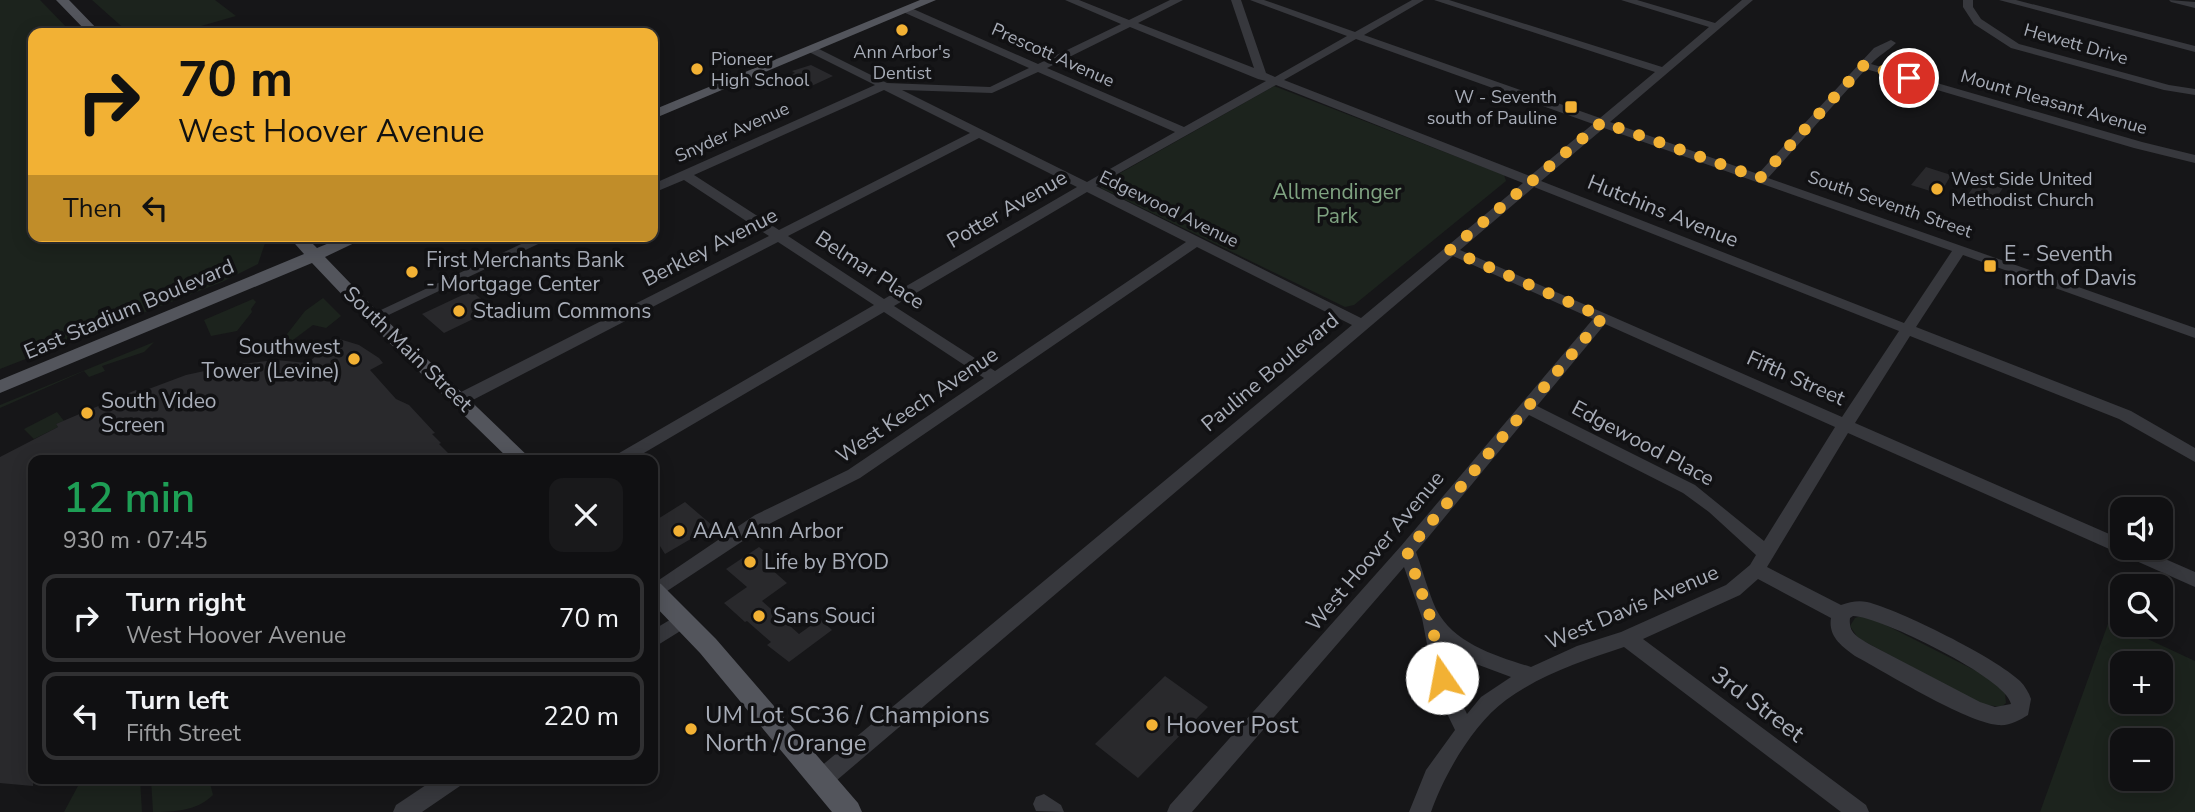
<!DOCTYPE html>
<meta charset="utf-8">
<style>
:root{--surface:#101012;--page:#19191b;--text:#f1f3f6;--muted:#9c9d9f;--line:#303032}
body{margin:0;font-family:"Nunito Sans",sans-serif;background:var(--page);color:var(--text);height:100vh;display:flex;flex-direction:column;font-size:26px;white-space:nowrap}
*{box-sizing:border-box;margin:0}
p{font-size:23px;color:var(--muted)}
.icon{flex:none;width:38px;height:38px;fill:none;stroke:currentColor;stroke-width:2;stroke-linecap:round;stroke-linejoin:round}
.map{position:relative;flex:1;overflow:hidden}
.side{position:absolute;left:28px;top:455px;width:630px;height:329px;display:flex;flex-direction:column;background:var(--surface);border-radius:14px;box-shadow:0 4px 18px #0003,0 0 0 2px var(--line)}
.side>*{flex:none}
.hud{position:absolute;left:28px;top:28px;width:630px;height:214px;border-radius:14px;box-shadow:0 4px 18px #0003,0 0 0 2px var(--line);background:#f2b134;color:#111;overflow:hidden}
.buttons{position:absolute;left:2110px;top:497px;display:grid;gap:14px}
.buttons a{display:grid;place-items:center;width:63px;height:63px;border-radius:14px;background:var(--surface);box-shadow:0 4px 18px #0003,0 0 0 2px var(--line);font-size:35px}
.pin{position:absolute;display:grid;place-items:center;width:60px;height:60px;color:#fff;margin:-30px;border:4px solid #fff;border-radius:50%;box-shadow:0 2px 7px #0007}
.me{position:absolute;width:77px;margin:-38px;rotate:348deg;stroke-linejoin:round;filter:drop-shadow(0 0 5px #0008)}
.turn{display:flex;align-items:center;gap:24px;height:147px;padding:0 35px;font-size:32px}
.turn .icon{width:91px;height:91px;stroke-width:2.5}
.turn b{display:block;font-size:49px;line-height:60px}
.then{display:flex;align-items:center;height:66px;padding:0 35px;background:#0003;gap:14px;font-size:26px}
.round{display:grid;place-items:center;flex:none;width:74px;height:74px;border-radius:14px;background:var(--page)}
.head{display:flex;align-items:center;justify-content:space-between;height:119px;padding:0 35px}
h1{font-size:42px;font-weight:600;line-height:52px;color:#1e9e55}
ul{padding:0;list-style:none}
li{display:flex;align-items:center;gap:21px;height:88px;margin:0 14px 10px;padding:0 21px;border:4px solid var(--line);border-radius:14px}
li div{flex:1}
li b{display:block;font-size:26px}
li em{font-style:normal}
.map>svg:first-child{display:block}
.green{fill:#1c231d;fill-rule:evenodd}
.building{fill:#29292c}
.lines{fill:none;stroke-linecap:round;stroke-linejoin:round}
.minor{fill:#37383d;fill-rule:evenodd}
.major{fill:#53555c;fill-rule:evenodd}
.route{stroke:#f2b134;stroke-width:12;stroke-dasharray:0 21.6}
.poi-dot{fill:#f2b134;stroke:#111113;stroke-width:2.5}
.labels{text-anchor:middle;stroke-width:7;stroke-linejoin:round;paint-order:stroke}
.far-street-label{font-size:18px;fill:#a8adb8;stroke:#111113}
.far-poi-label{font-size:18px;fill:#a8adb8;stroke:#111113;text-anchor:start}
.park-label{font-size:21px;fill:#7fa381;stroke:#111113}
.street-label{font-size:21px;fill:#a8adb8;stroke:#111113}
.poi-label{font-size:21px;fill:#a8adb8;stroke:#111113;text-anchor:start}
.near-street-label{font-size:24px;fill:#a8adb8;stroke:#111113}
.near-poi-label{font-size:24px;fill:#a8adb8;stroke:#111113;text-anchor:start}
</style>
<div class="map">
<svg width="2195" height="812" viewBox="0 0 2195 812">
<rect width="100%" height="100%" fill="#161618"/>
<path class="green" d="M0,0H40L72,33H33V236H258L265,243L258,264L222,282L0,369Z
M92,0H215L236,16L177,33H129Z
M1274,86L1504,175L1506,181L1354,305L1345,307L1101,188V184Z
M323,298L341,316L326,328L313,325L293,340L284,338L305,311Z
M253,299L256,302L251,309L252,312L237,331L211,336L204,320Z
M154,342L144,352L102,366L105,371L89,377L84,371L0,408V405Z
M57,412L64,421L56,424L58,427L34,439L24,429Z
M1861,616L1874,619L1988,677L2005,693L2006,703L2001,707L1981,704L1858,638L1850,626L1855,618Z
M2109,621L2195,661V812H2040ZM2123,663H2161V702H2123ZM2161,740V779H2123V740Z
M117,779H140L142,812H64L79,784Z
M151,779H209L213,795C197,811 174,812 153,812Z"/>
<path class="building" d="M811,65L833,76L805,89L784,77L795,73L792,71Z
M1926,167L1951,175L1940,194L1911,185Z
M1978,180L2003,188L1988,210L1963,202Z
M471,291L494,309L444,333L422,314Z
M336,338L359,345L379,358L383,363L370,370L396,399L409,405L435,433L432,434L441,443L439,444L455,460H33V786L0,783V457L58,427L56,424L136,390L138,393L186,375L232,365L275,360L308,363Z
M685,502L713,526L665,554L653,535V522Z
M759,547L770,555L762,561L787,583L762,601L799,634L820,619L832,630L789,662L767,645L771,642L747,621L745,622L724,603L747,587L726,569Z
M1165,676L1208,707L1138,778L1095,744Z"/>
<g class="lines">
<path class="minor" d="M1065,0H1079L1129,20L1170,0H1183L1138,23L1254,68L1231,0H1241L1266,73L1275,77L1347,36L1250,0H1264L1355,32L1412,0H1424L1364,35L1600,118L1655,72L1434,0H1449L1662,67L1709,27L1621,0H1637L1715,23L1742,0H1753L1610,122L1758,174L1874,48L1891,40L1896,43C1888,51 1879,55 1871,64L2142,142L2195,155V163L2134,148L1866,69L1768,178L2195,328V338L1963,255L1916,327L2131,411L2195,448V462L2119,419L1910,336L1855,423L2123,540V548H2140L2195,572V587L1848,433L1767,567L1841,605C1850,602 1858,600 1867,602C1900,610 1996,658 2020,681C2025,686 2029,693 2031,699L2028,715C2018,721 2010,726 1998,725C1965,722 1887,673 1855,656C1841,646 1828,636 1831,618L1758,579L1740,595L1643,639L1866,805L1869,812H1841L1624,647C1584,660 1540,675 1506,700C1473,724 1444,775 1431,812H1409L1426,770L1455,730L1436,691L1422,618L1404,567L1192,812H1167L1170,805L1401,546L1593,319L1453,256L830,786L822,789L814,786L811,779L814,772L1352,325L1197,247L860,478L767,525L655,599H653V584L755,515L848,470L984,378L884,312L632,460H612L614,456L874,305L778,242L467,403H455L453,399L455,395L769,236L684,180L653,193V184L875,85L807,51V47H815L887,83L990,87L1029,68L903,12V8H911L1038,64L1121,24ZM1130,27L1258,79L1266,81L1184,127L1047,68ZM1356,39L1593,124L1530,176L1284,80ZM1038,72L1175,132L1087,182L902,90L992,93ZM1276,85L1523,183L1361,318L1096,186ZM884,90L970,133L779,230L694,175ZM1604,128L1952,251L1904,323L1541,181ZM979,138L1077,187L884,299L788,236ZM1534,187L1899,331L1842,417L1460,250ZM1087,192L1186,242L995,371L894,306ZM1605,324L1835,427L1764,541L1695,485L1537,406ZM1529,415L1683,493L1709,512L1756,555L1750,565L1726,585L1621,632L1577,646L1531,667C1496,656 1454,644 1436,609C1428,591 1423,571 1416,552ZM1853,616C1879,616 2008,679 2011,704L1995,707L1980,702L1869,644C1858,637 1848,633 1850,618ZM1445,647L1468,661L1511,677L1481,697L1467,714L1456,691Z
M1963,0H1973V7L1981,19L2019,44L2169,85L2195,89V95L2164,90L2011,48L1974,24L1963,7Z
M1999,0H2016L2195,46V52Z
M2169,0L2195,2V8L2171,2Z
M538,236H555L378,320H368L366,317Z
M683,612L690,615L692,620L690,625L653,648V630Z
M435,779H463L460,786L422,812H393L396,805Z
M1044,794L1061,805L1064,812L1036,811L1033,804L1036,797Z"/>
<path class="major" d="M56,0H69L101,33H88Z
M920,0H936L653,119V110Z
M288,236H305L317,248L346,236H369L325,257L379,313L532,460H510L367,321L312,263L0,393V380L304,254Z
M653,581L661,584L716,639L858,803L862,812H832L700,653L653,604Z"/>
</g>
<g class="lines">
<path class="route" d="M1442,678L1431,619L1407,551L1603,317L1450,250L1602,122L1760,178L1864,65L1909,78"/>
</g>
<g class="poi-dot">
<circle cx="902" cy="30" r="7"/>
<circle cx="697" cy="69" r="7"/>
<rect x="1564" y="100" width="14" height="14" rx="3.5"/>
<circle cx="1937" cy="189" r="7"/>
<rect x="1983" y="259" width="14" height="14" rx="3.5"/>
<circle cx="412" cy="272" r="7"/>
<circle cx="459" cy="311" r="7"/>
<circle cx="354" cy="359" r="7"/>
<circle cx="87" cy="413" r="7"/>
<circle cx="679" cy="531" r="7"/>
<circle cx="750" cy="562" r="7"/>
<circle cx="759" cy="616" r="7"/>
<circle cx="1152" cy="725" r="7"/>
<circle cx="691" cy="729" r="7"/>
</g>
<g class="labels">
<g class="far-street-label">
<text transform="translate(2076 44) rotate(16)" y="6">Hewett Drive</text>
<text transform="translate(1053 55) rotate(24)" y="6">Prescott Avenue</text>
<text transform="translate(2054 102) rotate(16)" y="6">Mount Pleasant Avenue</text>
<text transform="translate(732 132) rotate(-24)" y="6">Snyder Avenue</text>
<text transform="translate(1890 204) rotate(19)" y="6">South Seventh Street</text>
<text transform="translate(1169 209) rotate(26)" y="6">Edgewood Avenue</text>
</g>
<g class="far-poi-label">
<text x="902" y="58" text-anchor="middle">Ann Arbor's<tspan x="902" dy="21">Dentist</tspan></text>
<text x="711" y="65">Pioneer<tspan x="711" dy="21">High School</tspan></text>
<text x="1557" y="103" text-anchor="end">W - Seventh<tspan x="1557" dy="21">south of Pauline</tspan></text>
<text x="1951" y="185">West Side United<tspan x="1951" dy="21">Methodist Church</tspan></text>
</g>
<g class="park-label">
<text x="1337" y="199">Allmendinger<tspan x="1337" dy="24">Park</tspan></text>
</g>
<g class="street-label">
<text transform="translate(1007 209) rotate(-30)" y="7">Potter Avenue</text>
<text transform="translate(1663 211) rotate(22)" y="7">Hutchins Avenue</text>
<text transform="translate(710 247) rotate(-27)" y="7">Berkley Avenue</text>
<text transform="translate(870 270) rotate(33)" y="7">Belmar Place</text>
<text transform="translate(129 309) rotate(-23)" y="7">East Stadium Boulevard</text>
<text transform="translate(408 349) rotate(44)" y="7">South Main Street</text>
<text transform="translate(1270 372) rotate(-40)" y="7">Pauline Boulevard</text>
<text transform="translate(1796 378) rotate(24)" y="7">Fifth Street</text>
<text transform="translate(917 405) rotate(-34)" y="7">West Keech Avenue</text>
<text transform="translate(1643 443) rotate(28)" y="7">Edgewood Place</text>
<text transform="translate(1375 551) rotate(-50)" y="7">West Hoover Avenue</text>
<text transform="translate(1632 607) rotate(-23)" y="7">West Davis Avenue</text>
</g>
<g class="poi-label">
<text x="2004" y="261">E - Seventh<tspan x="2004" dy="24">north of Davis</tspan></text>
<text x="426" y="267">First Merchants Bank<tspan x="426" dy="24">- Mortgage Center</tspan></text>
<text x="473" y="318">Stadium Commons</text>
<text x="340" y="354" text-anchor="end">Southwest<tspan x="340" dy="24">Tower (Levine)</tspan></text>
<text x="101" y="408">South Video<tspan x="101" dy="24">Screen</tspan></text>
<text x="693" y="538">AAA Ann Arbor</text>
<text x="764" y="569">Life by BYOD</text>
<text x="773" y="623">Sans Souci</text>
</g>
<g class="near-street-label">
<text transform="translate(1758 704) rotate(37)" y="8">3rd Street</text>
</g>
<g class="near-poi-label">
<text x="705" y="723">UM Lot SC36 / Champions<tspan x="705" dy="28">North / Orange</tspan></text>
<text x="1166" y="733">Hoover Post</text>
</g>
</g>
</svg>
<div class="buttons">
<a><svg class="icon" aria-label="sound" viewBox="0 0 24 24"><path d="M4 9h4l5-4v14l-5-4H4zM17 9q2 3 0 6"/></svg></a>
<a><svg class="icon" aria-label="search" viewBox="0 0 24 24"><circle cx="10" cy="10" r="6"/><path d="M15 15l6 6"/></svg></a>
<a>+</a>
<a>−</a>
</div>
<div class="pin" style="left:1909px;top:78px;background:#d93025"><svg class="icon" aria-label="arrive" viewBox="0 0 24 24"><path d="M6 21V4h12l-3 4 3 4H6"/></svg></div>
<svg class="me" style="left:1442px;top:678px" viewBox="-20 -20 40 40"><circle r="19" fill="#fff"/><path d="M0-13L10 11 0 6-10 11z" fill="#f2b134"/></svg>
<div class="hud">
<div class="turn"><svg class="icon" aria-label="right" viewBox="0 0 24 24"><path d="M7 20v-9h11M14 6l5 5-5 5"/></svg><div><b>70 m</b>West Hoover Avenue</div></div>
<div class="then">Then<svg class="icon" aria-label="left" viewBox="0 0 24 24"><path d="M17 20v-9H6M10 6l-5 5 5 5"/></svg></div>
</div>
<section class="side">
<div class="head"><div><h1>12 min</h1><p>930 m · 07:45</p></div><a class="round"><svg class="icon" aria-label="close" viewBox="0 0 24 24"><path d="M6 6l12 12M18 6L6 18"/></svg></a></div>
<ul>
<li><svg class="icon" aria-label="right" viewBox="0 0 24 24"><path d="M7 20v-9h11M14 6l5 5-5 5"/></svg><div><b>Turn right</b><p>West Hoover Avenue</p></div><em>70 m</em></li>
<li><svg class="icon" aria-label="left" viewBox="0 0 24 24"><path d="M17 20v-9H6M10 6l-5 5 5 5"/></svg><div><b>Turn left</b><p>Fifth Street</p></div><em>220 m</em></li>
</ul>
</section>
</div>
